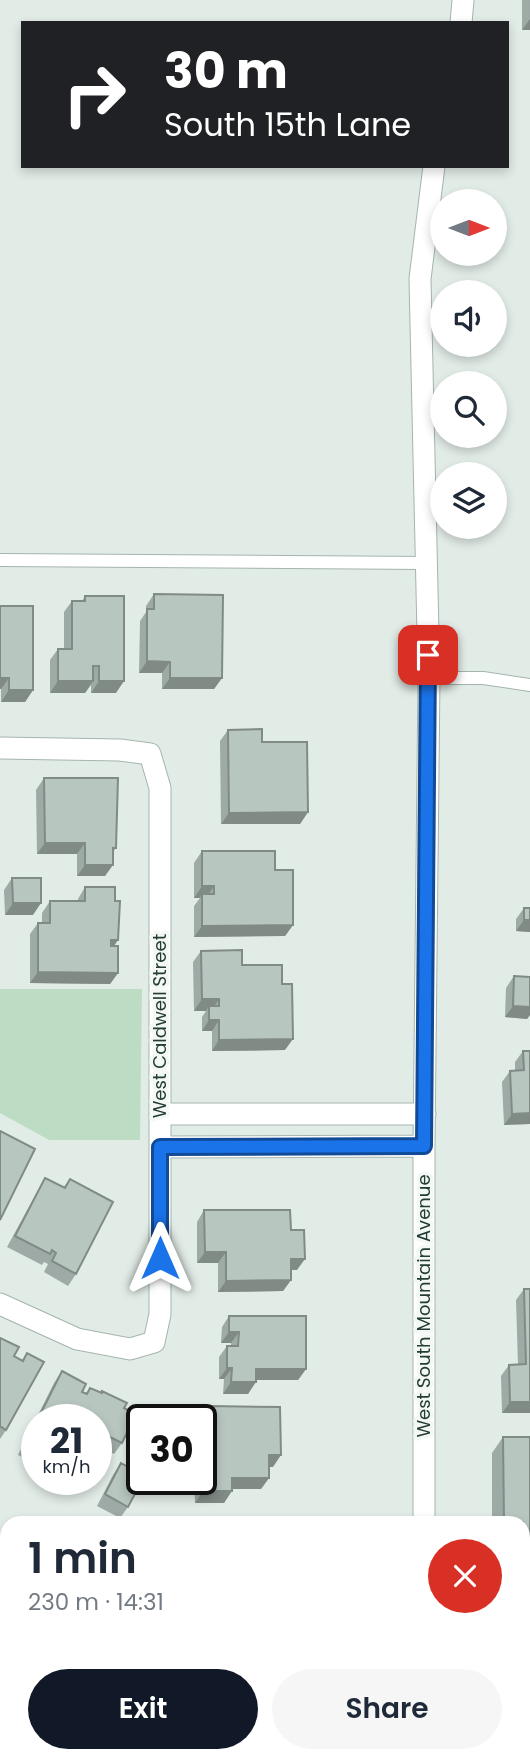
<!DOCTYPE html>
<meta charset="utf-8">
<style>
:root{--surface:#fff;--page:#f6f6f7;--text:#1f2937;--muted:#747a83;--accent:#111827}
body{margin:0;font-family:Poppins,sans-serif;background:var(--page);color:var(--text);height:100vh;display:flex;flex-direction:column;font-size:26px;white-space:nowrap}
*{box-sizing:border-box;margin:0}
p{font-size:23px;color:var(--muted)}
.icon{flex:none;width:38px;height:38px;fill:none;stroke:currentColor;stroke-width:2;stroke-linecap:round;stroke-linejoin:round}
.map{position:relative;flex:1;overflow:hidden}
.drawer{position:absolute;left:0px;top:1516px;width:530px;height:247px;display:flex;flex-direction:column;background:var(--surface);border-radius:21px 21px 0 0;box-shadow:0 4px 10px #0003}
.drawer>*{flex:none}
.guide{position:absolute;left:21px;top:21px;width:488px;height:147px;border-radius:0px;box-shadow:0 4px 10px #0003;background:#202124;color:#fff;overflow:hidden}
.needle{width:46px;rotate:90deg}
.tools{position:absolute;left:430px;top:189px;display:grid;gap:14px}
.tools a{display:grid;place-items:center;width:77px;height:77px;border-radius:50%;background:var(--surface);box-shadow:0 4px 10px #0003;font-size:35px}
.speed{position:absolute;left:21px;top:1404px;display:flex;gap:14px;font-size:35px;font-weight:700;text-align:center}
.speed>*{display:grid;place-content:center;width:91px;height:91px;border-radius:50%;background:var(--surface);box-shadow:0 4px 10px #0003;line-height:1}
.speed small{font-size:18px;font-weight:400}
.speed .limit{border:4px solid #111;border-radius:10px;background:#fff;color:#111}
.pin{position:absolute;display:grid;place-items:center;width:60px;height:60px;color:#fff;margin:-30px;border-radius:14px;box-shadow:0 4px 10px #0006}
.me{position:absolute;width:77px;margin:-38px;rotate:0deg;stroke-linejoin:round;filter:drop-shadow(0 0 5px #0008)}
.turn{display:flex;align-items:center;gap:24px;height:147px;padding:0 28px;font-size:32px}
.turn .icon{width:91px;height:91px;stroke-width:2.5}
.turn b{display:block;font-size:49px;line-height:60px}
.round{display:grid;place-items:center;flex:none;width:74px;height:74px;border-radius:37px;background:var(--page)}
.headline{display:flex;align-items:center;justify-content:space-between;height:119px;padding:0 28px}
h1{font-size:42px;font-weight:600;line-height:52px}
.primary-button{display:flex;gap:14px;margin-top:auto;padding:14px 28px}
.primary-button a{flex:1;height:80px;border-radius:42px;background:var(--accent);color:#fff;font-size:28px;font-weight:600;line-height:80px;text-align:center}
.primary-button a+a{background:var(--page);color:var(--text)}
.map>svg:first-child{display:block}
.green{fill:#bcdcc4}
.water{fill:#8dc6ce}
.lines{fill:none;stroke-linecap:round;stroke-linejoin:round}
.service-casing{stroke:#a5b4ae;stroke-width:14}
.minor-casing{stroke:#a5b4ae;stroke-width:23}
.path{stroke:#84ad9f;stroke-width:4.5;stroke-dasharray:3.5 5;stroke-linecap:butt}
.service{stroke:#fff;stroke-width:12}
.minor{stroke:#fff;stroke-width:21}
.wall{fill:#9eaaa5}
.shaded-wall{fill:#818b86}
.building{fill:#b8c6c0;stroke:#818b86;stroke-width:2}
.route-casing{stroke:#114b97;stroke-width:18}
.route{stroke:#1a73e8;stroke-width:12}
.labels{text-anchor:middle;stroke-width:7;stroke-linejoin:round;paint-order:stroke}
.street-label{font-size:18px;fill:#233c34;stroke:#f3f8f5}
</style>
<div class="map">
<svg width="530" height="1761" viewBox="0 0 530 1761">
<rect width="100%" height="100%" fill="#e2ece7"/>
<path class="green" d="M0,989H142L140,1140H49L0,1113Z"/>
<path class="water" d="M0,1579L7,1582V1663L0,1659Z
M189,1755H337L346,1761H199Z"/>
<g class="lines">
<g class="service-casing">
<path id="service" d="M0,560L426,563
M429,678H483L530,685"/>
</g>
<g class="minor-casing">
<path id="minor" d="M461,23L463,0
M0,748L120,750L150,754L160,788V1314L154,1342L130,1349L77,1339L0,1304
M160,1114H425
M160,1147L424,1146
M424,1522V1146L429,678L420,279L434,166
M523,1701H530
M445,1755V1761"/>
</g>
<path class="path" d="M0,1570L7,1574
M0,1682L7,1685
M130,1755L138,1761
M353,1755L364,1761"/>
<use href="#service" class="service"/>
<use href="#minor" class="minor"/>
</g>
<path class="wall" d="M522,0H530V30H522Z
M154,594L222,678L214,689H162V673H139L140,621L146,612V606Z
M85,596L116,693H91V685L85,693H50V660L58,649H64V612L72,601H82Z
M0,606L33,690L25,702H1V689H0Z
M228,730L262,742L308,812L300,824H221L220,741Z
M44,778L116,848L113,852L105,876H77V854H37L36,790Z
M202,851L275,870L293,925L285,936L194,937V906L200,898H194V863Z
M12,878L33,915H5L4,890Z
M85,887L115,901L118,940L114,946L118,973L110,984L30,983V934L38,923H42V913L50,901H78V899Z
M524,908H530V932L516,931V919Z
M201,951L242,965L282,984L285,1050L212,1051V1031H202V1017L206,1011H194L193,962Z
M514,976L530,977V1015L527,1019L505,1017L506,988Z
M523,1051L530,1124L504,1125L502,1082L510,1071L515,1070V1062Z
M45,1178L63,1188L70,1179L76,1274L68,1286L44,1272L48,1264L44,1262L42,1265L7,1247L38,1190Z
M204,1210L291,1230L297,1270H291V1280L283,1291L218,1292V1263H197V1222Z
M524,1289L530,1413H502L501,1376L509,1365H518L516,1300Z
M229,1316L306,1369L298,1380H256L248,1394H223L224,1379H219V1357L227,1346H231V1343H221L222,1327Z
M0,1338L14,1356L22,1360L27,1353L6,1430L0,1439Z
M62,1371L82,1392L86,1394L90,1388L124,1408L122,1443L114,1454L102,1448L96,1419H37V1464L18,1455L54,1383Z
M208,1406L273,1467H269V1478L261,1489H232L224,1503H195L194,1479H201V1419H196L199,1415H201Z
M503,1437H530V1594H523V1522H492V1453Z
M121,1463L128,1507L120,1518L97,1506L113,1475Z
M65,1479H84L79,1486Z"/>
<path class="shaded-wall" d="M530,19V30H522Z
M147,661L170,662L162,673H139Z
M0,678H9L1,689H0Z
M170,678H222L214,689H162Z
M58,681H93L85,693H50Z
M99,681H124L116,693H91Z
M9,690H33L25,702H1Z
M308,812L300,824H221L229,813Z
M45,843H85L77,854H37Z
M85,865H113L105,876H77Z
M202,886H214L206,898L202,894L200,898H194Z
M13,903H41L33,915H5Z
M524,920H530V932L516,931Z
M293,925L285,936L194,937L202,926Z
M111,940H118L110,951Z
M38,972L118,973L110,984L30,983Z
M202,999H219L212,1010L209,1006L206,1011H194Z
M513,1006L530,1007V1015L527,1019L505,1017Z
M209,1020H219L212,1031H202Z
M293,1039L285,1050L212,1051L219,1040Z
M530,1113V1124L504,1125L512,1114Z
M205,1252H226L218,1263H197Z
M291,1259H305L297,1270H283Z
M291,1280L283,1291L218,1292L226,1281Z
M229,1332H239L231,1343H221Z
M227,1368H232L224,1379H219Z
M256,1369H306L298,1380H248Z
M231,1382H256L248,1394H223Z
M510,1402H530V1413H502Z
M201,1432H208L202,1441V1439L201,1440Z
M269,1455H281L273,1467H261Z
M232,1478H269L261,1489H224Z
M203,1491H232L224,1503H195Z
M523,1578H530V1594H523Z"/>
<path class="building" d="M154,594L223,595L222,678H170V662L147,661V609H154Z
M85,596H124V681H99V666H93V681H58V649H72V601H85Z
M0,606H33V690H9V678H0Z
M262,729V742H307L308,812L229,813L228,730Z
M44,778H118L116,848H113V865H85V843H45Z
M202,851H275V870H293V925L202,926V894H214V886H202Z
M12,878H41V903H13Z
M85,887H115V901H120L118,940H111V946H118V973L38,972V923H50V901H85Z
M524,908H530V920H524Z
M242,950V965H282V984H292L293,1039L219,1040V1020H209V1006H219V999H202L201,951Z
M514,976L530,977V1007L513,1006Z
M523,1051H530V1113L512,1114L510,1071L524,1070Z
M0,1131L35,1149L0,1220Z
M45,1178L65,1188L70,1179L113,1202L76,1274L52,1261L56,1253L52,1250L50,1254L15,1236Z
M204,1210H290L291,1230H304L305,1259H291V1280L226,1281V1252H205Z
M524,1289H530V1402H510L509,1365L526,1364Z
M229,1316H306V1369H256V1382H231L232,1368H227V1346H238L239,1332H229Z
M0,1338L19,1347L14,1356L23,1361L27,1353L44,1362L6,1430L0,1426Z
M62,1371L86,1384L82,1392L87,1394L90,1388L102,1393V1391L127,1403L124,1408L136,1414L122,1443L108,1436L96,1458V1419H38Z
M208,1406L280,1407L281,1455H269V1478H232V1491H203L201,1448L202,1439H208V1432H201V1419H199V1415H208Z
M37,1421V1449L25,1443Z
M503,1437H530V1578H523V1522H504Z
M121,1463L142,1475V1479H143L128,1507L105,1494Z"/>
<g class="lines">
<g class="route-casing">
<path id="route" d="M160,1258V1147L424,1146L428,655"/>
</g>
<use href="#route" class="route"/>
</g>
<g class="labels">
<g class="street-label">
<text transform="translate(160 1026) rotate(-90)" y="6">West Caldwell Street</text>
<text transform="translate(424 1306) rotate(-90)" y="6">West South Mountain Avenue</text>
</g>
</g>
</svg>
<div class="tools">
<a><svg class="needle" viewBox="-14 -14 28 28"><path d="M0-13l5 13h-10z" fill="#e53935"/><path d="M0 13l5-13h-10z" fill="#747a83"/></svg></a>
<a><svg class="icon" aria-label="sound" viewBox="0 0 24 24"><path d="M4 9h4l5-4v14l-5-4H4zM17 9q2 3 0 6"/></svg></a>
<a><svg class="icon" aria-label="search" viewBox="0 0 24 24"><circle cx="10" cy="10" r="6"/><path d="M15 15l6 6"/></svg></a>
<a><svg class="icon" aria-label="layers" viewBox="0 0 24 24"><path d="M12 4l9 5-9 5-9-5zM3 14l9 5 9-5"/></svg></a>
</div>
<div class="speed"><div>21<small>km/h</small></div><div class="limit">30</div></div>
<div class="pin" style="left:428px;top:655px;background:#d93025"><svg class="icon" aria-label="arrive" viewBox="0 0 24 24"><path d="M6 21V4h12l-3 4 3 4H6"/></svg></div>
<svg class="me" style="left:160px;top:1258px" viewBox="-20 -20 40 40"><path d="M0-17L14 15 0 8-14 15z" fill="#1a73e8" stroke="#fff" stroke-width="4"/></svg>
<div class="guide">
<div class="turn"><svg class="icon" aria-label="right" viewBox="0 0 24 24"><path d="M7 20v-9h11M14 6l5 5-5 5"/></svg><div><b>30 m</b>South 15th Lane</div></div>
</div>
<section class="drawer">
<div class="headline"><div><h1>1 min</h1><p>230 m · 14:31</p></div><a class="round" style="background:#d93025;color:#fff"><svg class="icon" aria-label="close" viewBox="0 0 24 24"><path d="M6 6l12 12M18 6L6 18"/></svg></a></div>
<div class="primary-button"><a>Exit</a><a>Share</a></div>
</section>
</div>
